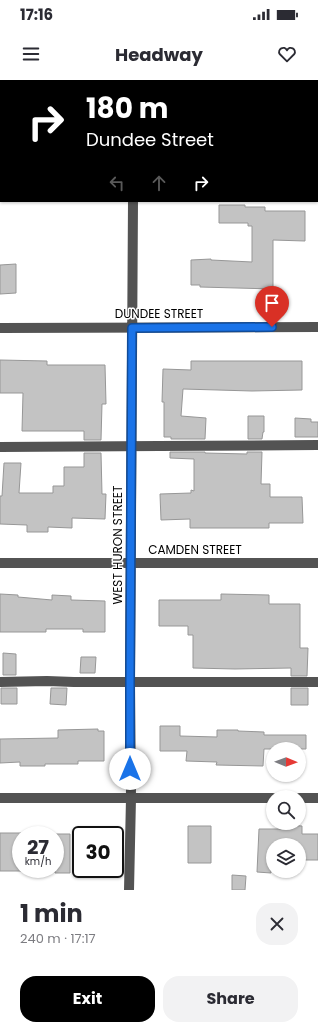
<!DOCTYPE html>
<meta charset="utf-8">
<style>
:root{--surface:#fff;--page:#f2f2f3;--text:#2b2b33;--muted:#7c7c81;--accent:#000}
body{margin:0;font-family:Poppins,sans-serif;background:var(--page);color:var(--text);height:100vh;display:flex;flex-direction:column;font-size:15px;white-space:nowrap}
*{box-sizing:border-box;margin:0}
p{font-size:13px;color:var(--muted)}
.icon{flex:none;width:22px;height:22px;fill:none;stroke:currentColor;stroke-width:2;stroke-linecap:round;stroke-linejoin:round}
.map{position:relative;height:810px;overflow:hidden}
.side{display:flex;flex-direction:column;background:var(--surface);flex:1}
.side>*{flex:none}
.top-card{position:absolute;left:0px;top:0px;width:318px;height:122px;box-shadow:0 1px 3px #0004;background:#000;color:#fff;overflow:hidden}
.needle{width:26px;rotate:91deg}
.fabs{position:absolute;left:266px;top:662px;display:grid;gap:8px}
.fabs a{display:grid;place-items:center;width:40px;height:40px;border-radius:50%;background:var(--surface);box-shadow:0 1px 3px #0004;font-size:20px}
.speed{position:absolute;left:12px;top:746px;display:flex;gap:8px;font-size:20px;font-weight:700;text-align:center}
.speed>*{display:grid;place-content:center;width:52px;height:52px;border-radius:50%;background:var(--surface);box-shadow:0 1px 3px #0004;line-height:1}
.speed small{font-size:10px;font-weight:400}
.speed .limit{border:2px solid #111;border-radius:6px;background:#fff;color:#111}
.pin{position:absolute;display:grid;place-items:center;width:34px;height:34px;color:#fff;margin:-41px -17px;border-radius:50% 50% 50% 0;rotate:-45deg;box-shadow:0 0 4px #0007}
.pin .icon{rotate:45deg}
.me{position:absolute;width:44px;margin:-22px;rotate:0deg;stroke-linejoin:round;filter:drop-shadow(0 0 3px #0008)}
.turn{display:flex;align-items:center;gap:14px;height:84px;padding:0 20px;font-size:18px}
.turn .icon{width:52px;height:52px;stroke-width:2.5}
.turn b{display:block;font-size:28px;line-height:34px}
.lanes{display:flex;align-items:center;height:38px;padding:0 20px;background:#0003;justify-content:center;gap:20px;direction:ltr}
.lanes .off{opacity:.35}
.round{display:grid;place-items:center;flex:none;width:42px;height:42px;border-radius:16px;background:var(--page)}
.headline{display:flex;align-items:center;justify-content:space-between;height:68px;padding:0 20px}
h1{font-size:24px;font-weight:700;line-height:30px}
.button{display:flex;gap:8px;margin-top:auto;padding:8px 20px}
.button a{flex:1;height:46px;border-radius:16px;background:var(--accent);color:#fff;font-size:16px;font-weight:700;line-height:46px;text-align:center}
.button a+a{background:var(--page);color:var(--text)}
.status{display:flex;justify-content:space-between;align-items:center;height:28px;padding:0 20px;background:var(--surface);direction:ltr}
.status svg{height:11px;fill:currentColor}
header{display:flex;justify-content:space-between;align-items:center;height:52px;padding:0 20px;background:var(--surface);font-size:18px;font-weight:700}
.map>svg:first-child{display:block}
.building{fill:#c3c3c3;stroke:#979797}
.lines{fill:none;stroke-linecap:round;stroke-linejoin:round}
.minor{stroke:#535353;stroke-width:10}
.route-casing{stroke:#114b97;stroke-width:10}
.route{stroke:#1a73e8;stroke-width:7}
.labels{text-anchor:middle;stroke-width:3;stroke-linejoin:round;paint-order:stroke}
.street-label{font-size:12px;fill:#000;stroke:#fff}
</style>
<div class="status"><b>17:16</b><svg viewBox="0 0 49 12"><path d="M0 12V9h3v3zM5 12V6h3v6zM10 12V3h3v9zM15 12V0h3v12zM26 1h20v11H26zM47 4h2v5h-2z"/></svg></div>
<header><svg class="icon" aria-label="menu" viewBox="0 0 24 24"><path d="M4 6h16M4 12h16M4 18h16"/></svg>Headway<svg class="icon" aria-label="heart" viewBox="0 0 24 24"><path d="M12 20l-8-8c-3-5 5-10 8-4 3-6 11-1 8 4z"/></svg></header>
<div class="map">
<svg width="318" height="810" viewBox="0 0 318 810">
<rect width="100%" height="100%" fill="#fff"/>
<path class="building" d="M219,125H245V127H265V131H305V161L273,160V209L200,207V205H191V180L211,179V180L252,182V146H248V143H219Z
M16,184V213L0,214V185Z
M0,280L47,281V285H105L106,324H102L101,360H84V351H22L23,313H0Z
M191,281H302V310L252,311L183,309L181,336L206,338L205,359H171V357H164V322H162L163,289L191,290Z
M248,336H264V352H263L262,359H248Z
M295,338L311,339V342H318V357H295Z
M170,372H205V373L247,374V372H262L261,404H270V417H302L303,443H269V448H190V439L161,440L160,414L191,413V410L194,411V379L170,378Z
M84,373H101L102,414H106L105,439L72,438V448L48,447V452H27V445L0,444V416H2L4,383H21L19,413H53V406H64V387H84Z
M0,514L18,515V517L52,520V515L71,516V520L105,521V552H83V549H46V552H0Z
M221,514L269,515V524H300V568H308L307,596H291V588L235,589L193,588V555H188V546H159V520H221Z
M3,573L16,574V595H3Z
M81,577H96L95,593H80Z
M1,608H17V624H1Z
M51,608H67L66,625L50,624Z
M291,608H308V625H291Z
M160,646H180V656L217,657V650H238V651L264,652V655H306V669H264L263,686L216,685L217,682L186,681L187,671H160Z
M98,649V651H104V681H78V684H45V686H20V682L0,683V659L58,658V650Z
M284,745L302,746V754H318V780H299V765H272L271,793L257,792L259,749H284Z
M188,746H211V783H188Z
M0,753H21V791H0Z
M55,754H70V793H55Z
M232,795L246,796L245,810H232Z"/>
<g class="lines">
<path class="minor" d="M134,1V0
M0,117H1
M317,117H318
M0,248L318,247
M0,367C106,367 212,365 318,365
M0,483H318
M0,602L47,601L74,602H318
M0,718H273
M299,718H318
M129,810L131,718L130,602L133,121"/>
</g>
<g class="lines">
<g class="route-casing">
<path id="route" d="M130,689V602L132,248L272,247"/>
</g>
<use href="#route" class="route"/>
</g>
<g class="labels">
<g class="street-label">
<text x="159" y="238">DUNDEE STREET</text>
<text transform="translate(118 465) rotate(-90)" y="4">WEST HURON STREET</text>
<text x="195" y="474">CAMDEN STREET</text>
</g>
</g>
</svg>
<div class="fabs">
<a><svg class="needle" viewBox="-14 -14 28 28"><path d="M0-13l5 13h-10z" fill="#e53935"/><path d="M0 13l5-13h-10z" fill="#7c7c81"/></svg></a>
<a><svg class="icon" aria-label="search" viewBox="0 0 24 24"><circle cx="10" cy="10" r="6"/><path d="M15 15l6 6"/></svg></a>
<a><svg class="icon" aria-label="layers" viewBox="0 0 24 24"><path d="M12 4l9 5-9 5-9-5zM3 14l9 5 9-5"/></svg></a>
</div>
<div class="speed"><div>27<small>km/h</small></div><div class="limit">30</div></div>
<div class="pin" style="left:272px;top:247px;background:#d93025"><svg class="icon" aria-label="arrive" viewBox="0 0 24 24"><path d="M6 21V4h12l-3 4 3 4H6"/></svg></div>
<svg class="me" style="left:130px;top:689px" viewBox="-20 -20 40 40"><circle r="19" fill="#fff"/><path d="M0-13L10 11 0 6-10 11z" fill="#1a73e8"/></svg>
<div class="top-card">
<div class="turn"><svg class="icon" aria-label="right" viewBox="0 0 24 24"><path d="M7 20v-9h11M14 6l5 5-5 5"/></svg><div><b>180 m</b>Dundee Street</div></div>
<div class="lanes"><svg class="icon off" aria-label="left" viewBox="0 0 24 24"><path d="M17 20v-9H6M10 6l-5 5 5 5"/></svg><svg class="icon off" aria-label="ahead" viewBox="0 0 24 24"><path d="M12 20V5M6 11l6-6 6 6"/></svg><svg class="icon" aria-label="right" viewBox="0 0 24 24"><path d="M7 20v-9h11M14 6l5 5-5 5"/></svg></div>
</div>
</div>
<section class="side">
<div class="headline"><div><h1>1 min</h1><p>240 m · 17:17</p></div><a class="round"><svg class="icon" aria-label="close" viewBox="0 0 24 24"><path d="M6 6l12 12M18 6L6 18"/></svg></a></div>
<div class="button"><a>Exit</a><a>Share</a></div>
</section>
